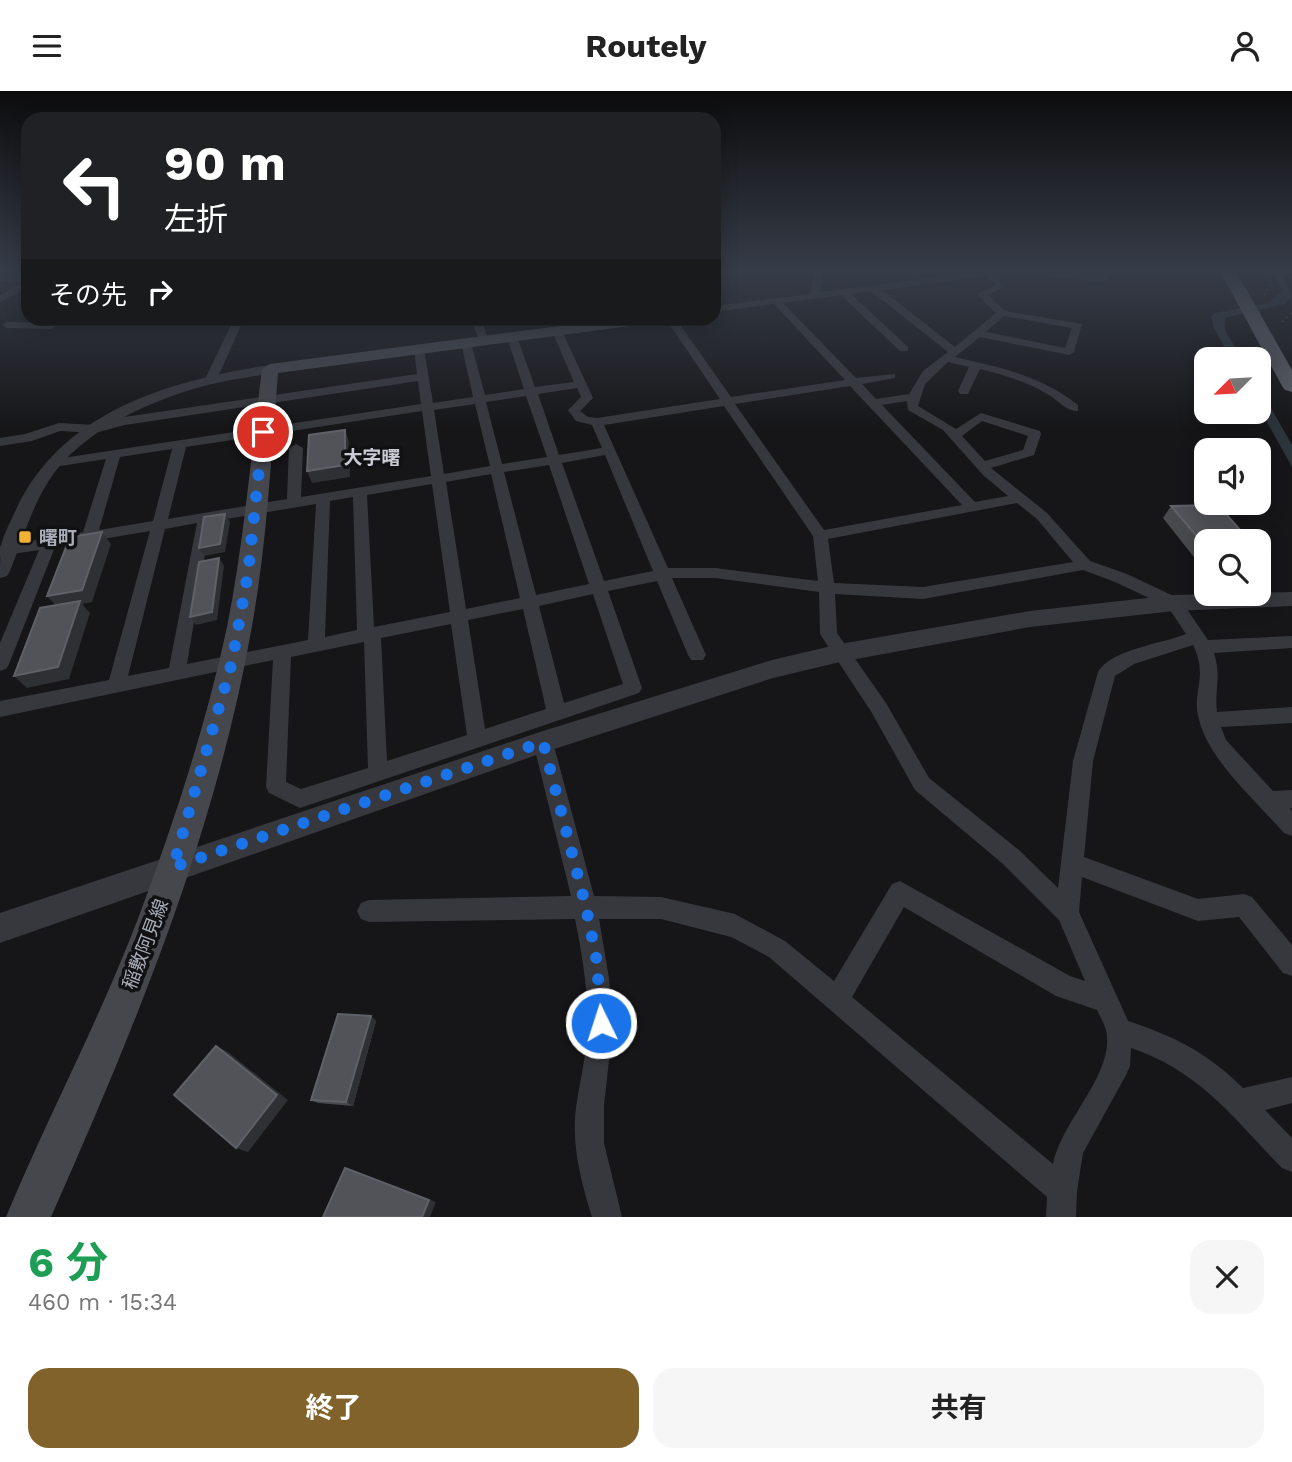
<!DOCTYPE html>
<html lang="ja">
<meta charset="utf-8">
<style>
:root{--surface:#fff;--page:#f6f6f6;--text:#222;--muted:#767676;--accent:#80622a}
body{margin:0;font-family:"Work Sans","Noto Sans JP",sans-serif;background:var(--page);color:var(--text);height:100vh;display:flex;flex-direction:column;font-size:26px;white-space:nowrap}
*{box-sizing:border-box;margin:0}
p{font-size:23px;color:var(--muted)}
.icon{flex:none;width:38px;height:38px;fill:none;stroke:currentColor;stroke-width:2;stroke-linecap:round;stroke-linejoin:round}
.map{position:relative;height:1126px;overflow:hidden}
.drawer{display:flex;flex-direction:column;background:var(--surface);flex:1}
.drawer>*{flex:none}
.guide{position:absolute;left:21px;top:21px;width:700px;height:214px;border-radius:21px;box-shadow:0 4px 18px #0003;background:#202124;color:#fff;overflow:hidden}
.needle{width:46px;rotate:246deg}
.tools{position:absolute;left:1194px;top:256px;display:grid;gap:14px}
.tools a{display:grid;place-items:center;width:77px;height:77px;border-radius:14px;background:var(--surface);box-shadow:0 4px 18px #0003;font-size:35px}
.pin{position:absolute;display:grid;place-items:center;width:60px;height:60px;color:#fff;margin:-30px;border:4px solid #fff;border-radius:50%;box-shadow:0 2px 7px #0007}
.me{position:absolute;width:77px;margin:-38px;rotate:356deg;stroke-linejoin:round;filter:drop-shadow(0 0 5px #0008)}
.turn{display:flex;align-items:center;gap:24px;height:147px;padding:0 28px;font-size:32px}
.turn .icon{width:91px;height:91px;stroke-width:2.5}
.turn b{display:block;font-size:49px;line-height:60px}
.then{display:flex;align-items:center;height:66px;padding:0 28px;background:#0003;gap:14px;font-size:26px}
.round{display:grid;place-items:center;flex:none;width:74px;height:74px;border-radius:21px;background:var(--page)}
.summary{display:flex;align-items:center;justify-content:space-between;height:119px;padding:0 28px}
h1{font-size:42px;font-weight:700;line-height:52px;color:#1e9e55}
.action{display:flex;gap:14px;margin-top:auto;padding:14px 28px}
.action a{flex:1;height:80px;border-radius:21px;background:var(--accent);color:#fff;font-size:28px;font-weight:700;line-height:80px;text-align:center}
.action a+a{background:var(--page);color:var(--text)}
header{display:flex;justify-content:space-between;align-items:center;height:91px;padding:0 28px;background:var(--surface);font-size:32px;font-weight:700}
.map>svg:first-child{display:block}
.water{fill:#2c353c}
.lines{fill:none;stroke-linecap:round;stroke-linejoin:round}
.path{stroke:#3d3f44;stroke-width:2;stroke-dasharray:2 3.5;stroke-linecap:butt}
.minor{fill:#37383d;fill-rule:evenodd}
.tertiary{fill:#37383d;fill-rule:evenodd}
.secondary{fill:#45474d;fill-rule:evenodd}
.trunk{fill:#5b5e65;fill-rule:evenodd}
.wall{fill:#47494d}
.shaded-wall{fill:#2f3033}
.building{fill:#525359;stroke:#5f6168;stroke-width:2}
.route{stroke:#1a73e8;stroke-width:12;stroke-dasharray:0 21.6}
.poi-dot{fill:#f2b134;stroke:#111113;stroke-width:2.5}
.labels{text-anchor:middle;stroke-width:7;stroke-linejoin:round;paint-order:stroke}
.far-quarter-label{font-size:19px;font-weight:bold;fill:#c9ccd4;stroke:#111113}
.poi-label{font-size:19px;font-weight:bold;fill:#a8adb8;stroke:#111113;text-anchor:start}
.street-label{font-size:19px;fill:#a8adb8;stroke:#111113}
</style>
<header><svg class="icon" aria-label="menu" viewBox="0 0 24 24"><path d="M4 6h16M4 12h16M4 18h16"/></svg>Routely<svg class="icon" aria-label="person" viewBox="0 0 24 24"><circle cx="12" cy="8" r="4"/><path d="M4 21q1-7 8-7t8 7"/></svg></header>
<div class="map">
<svg width="1292" height="1126" viewBox="0 0 1292 1126">
<rect width="100%" height="100%" fill="#161618"/>
<path class="water" d="M1272,180H1281L1292,205L1285,213L1225,227V239L1242,268H1231L1214,237L1211,226L1214,222L1268,212L1282,200Z
M1258,294L1292,354V376L1258,315Z"/>
<g class="lines">
<path class="path" d="M1288,180L1292,188
M1264,204L1271,194L1265,180
M1282,231L1292,221"/>
<path class="minor" d="M814,180H824L820,201L982,180H1051L1104,185L1109,188L1104,191L1031,184L997,185L1006,195L988,204L1005,220L1082,233L1074,261L1069,264L980,246L955,266C999,276 1042,285 1078,314V320C1067,321 1059,310 1049,304C1028,291 1004,284 980,278L968,303H960L958,300L969,276L948,271L925,293L918,315L956,338L981,322L1040,340L1041,343L1034,364L991,377L1047,422L1090,470L1127,483L1180,508L1208,549L1292,545V557L1214,562C1222,588 1214,596 1217,621L1292,616V632L1221,636L1226,649L1273,700L1292,699V717H1290L1292,720V745L1284,742C1257,711 1209,669 1199,629C1191,600 1209,587 1193,554L1134,573L1115,585L1093,670L1084,766L1198,808L1244,803L1252,806L1292,854V885L1283,882L1239,826L1198,830L1082,786L1079,821L1128,930C1174,945 1208,962 1243,997L1292,986V1012L1265,1019L1292,1047V1081L1282,1077C1233,1027 1200,980 1131,957L1130,975L1126,984L1083,1062L1077,1100L1076,1126H1046L1047,1106L769,866L731,846L661,828H599L609,887L613,934L604,1014V1052L622,1126H592C582,1094 573,1060 575,1026C578,995 587,965 588,935C588,899 582,863 575,828L369,831L361,828L357,820L361,812L369,809L571,805L533,651L536,645L543,643L550,645L553,651L594,805L661,806L735,823L785,850L834,890L892,793L900,790L1070,885L1085,890L1059,829L1003,773L915,699L872,622L820,543L819,501L715,487H672L706,564L703,569H691L688,564L657,490L608,500L642,597L639,602L300,717L269,702L266,696L273,569L0,626V610L109,589L150,440L55,456L9,573L6,578L0,580V552L39,459L0,465V455L83,441L106,368L54,376L49,375V369L421,313L418,290L125,334L95,342L60,340L32,350L0,355V347L25,343L59,332L95,334L124,326L417,283L414,258L419,255L424,258L433,312L473,306L461,252L466,249L471,252L485,304L524,298L507,246L512,243L517,246L535,296L574,291L552,240L557,237L562,240L593,307L580,320L588,326L597,327L720,308L666,228H676L731,306L845,289L774,213L714,221V215L810,203ZM987,185L995,194L977,203L996,222L955,256L882,199ZM871,200L948,261L923,280L909,303L876,308L862,293L895,287V283L856,287L783,212L841,204L900,260H908V256L851,203ZM1004,225L1072,237L1065,257L986,241ZM850,295L962,414L824,439L735,313ZM577,297L581,306L568,319L576,330L592,334L602,357L559,364L538,303ZM526,305L547,366L502,373L486,311ZM907,310L908,319L943,339L983,384L1008,405L975,411L882,314ZM475,313L490,375L444,383L434,319ZM724,315L813,445L818,490L715,477H668L604,334ZM422,320L431,385L301,406L303,357L296,353L289,357L287,408L168,428L186,356ZM982,330L1028,345L1023,359L985,370L962,345ZM172,358L153,430L99,439L120,366ZM605,364L653,480L604,490L562,372ZM549,374L589,493L536,504L504,381ZM491,383L520,507L466,518L446,391ZM432,393L450,521L374,536L367,404ZM353,406L357,539L325,546L330,410ZM1017,412L1037,428L1073,471L923,496L834,492L828,448ZM316,413L308,549L187,573L210,434L208,431ZM197,432L169,577L128,585L165,438ZM1083,479L1115,491L1168,516L1186,543C1162,553 1111,558 1098,581L1073,670L1058,797L1019,759L929,687L886,612L837,542L835,503L923,508ZM593,503L623,593L564,612L539,515ZM523,518L546,618L485,638L468,529ZM451,533L467,644L387,670L381,547ZM364,551L368,677L301,698L286,691L291,566ZM904,816L1056,905L1097,919C1100,925 1104,932 1106,939C1116,982 1061,1030 1053,1073L852,906Z
M0,184H28V196L0,211V204L25,190H0Z
M56,228H68L51,238L7,237L2,234L7,231L49,232Z
M234,228H244L217,288L207,290L205,288Z
M471,228H481L489,250L488,252H480Z"/>
<path class="tertiary" d="M270,274L277,278L275,281C254,286 233,288 212,293C155,307 80,339 48,391C31,418 22,450 10,480L7,485L0,487C0,477 0,464 1,455C3,445 9,434 13,425C58,321 167,290 270,274Z
M1292,501V515L1174,520L1030,536L840,571L773,587L545,661L0,852V822L543,640L772,569L840,553L1030,520L1174,504Z"/>
<path class="secondary" d="M614,228H653L645,233L278,282C271,366 267,452 252,535C216,742 135,936 51,1126H6C48,1025 100,928 139,825C174,731 206,634 227,536C244,451 251,364 262,278L270,273Z"/>
<path class="trunk" d="M1220,180H1236L1292,279V301L1285,299L1282,295Z"/>
</g>
<path class="wall" d="M1171,415L1206,450V470H1197L1163,427Z
M371,925L376,930L353,1015L318,1012L311,1009Z"/>
<path class="shaded-wall" d="M345,339L349,351L350,386L312,392L307,380Z
M225,423L230,431L225,461L204,465L199,457Z
M102,441L111,453L92,511L82,513L90,522L69,588L27,597L14,585L58,517L47,505Z
M219,467L224,475L217,529L196,534L190,526Z
M371,925L376,930L353,1015L346,1011Z
M216,955L228,961L288,1009L248,1061L236,1057Z
M345,1077L436,1111L430,1126H422Z"/>
<path class="building" d="M345,339V374L307,380L309,344Z
M1218,414L1250,450H1206V456L1171,415Z
M225,423L220,453L199,457L204,426Z
M102,441L82,499L47,505L70,446Z
M219,467L212,521L190,526L199,471Z
M80,510L58,576L14,585L40,517Z
M338,923L371,925L346,1011L311,1009Z
M216,955L277,1004L236,1057L174,1004Z
M345,1077L429,1109L422,1126H323Z"/>
<linearGradient id="sky" x2="0" y2="1"><stop stop-color="#0c0c0d"/><stop offset="0.53" stop-color="#363c48"/><stop offset="1" stop-color="#363c48" stop-opacity="0"/></linearGradient>
<rect width="1292" height="338" fill="url(#sky)"/>
<g class="lines">
<path class="route" d="M263,341L248,482L232,571L173,776L543,651L586,816L597,871L601,932"/>
</g>
<rect class="poi-dot" x="18" y="439" width="14" height="14" rx="3.5"/>
<g class="labels">
<g class="far-quarter-label">
<text x="372" y="373">大字曙</text>
</g>
<g class="poi-label">
<text x="39" y="453">曙町</text>
</g>
<g class="street-label">
<text transform="translate(145 853) rotate(-69)" y="7">稲敷阿見線</text>
</g>
</g>
</svg>
<div class="tools">
<a><svg class="needle" viewBox="-14 -14 28 28"><path d="M0-13l5 13h-10z" fill="#e53935"/><path d="M0 13l5-13h-10z" fill="#767676"/></svg></a>
<a><svg class="icon" aria-label="sound" viewBox="0 0 24 24"><path d="M4 9h4l5-4v14l-5-4H4zM17 9q2 3 0 6"/></svg></a>
<a><svg class="icon" aria-label="search" viewBox="0 0 24 24"><circle cx="10" cy="10" r="6"/><path d="M15 15l6 6"/></svg></a>
</div>
<div class="pin" style="left:263px;top:341px;background:#d93025"><svg class="icon" aria-label="arrive" viewBox="0 0 24 24"><path d="M6 21V4h12l-3 4 3 4H6"/></svg></div>
<svg class="me" style="left:601px;top:932px" viewBox="-20 -20 40 40"><circle r="17" fill="#1a73e8" stroke="#fff" stroke-width="3"/><path d="M0-11L8 9 0 5-8 9z" fill="#fff"/></svg>
<div class="guide">
<div class="turn"><svg class="icon" aria-label="left" viewBox="0 0 24 24"><path d="M17 20v-9H6M10 6l-5 5 5 5"/></svg><div><b>90 m</b>左折</div></div>
<div class="then">その先<svg class="icon" aria-label="right" viewBox="0 0 24 24"><path d="M7 20v-9h11M14 6l5 5-5 5"/></svg></div>
</div>
</div>
<section class="drawer">
<div class="summary"><div><h1>6 分</h1><p>460 m · 15:34</p></div><a class="round"><svg class="icon" aria-label="close" viewBox="0 0 24 24"><path d="M6 6l12 12M18 6L6 18"/></svg></a></div>
<div class="action"><a>終了</a><a>共有</a></div>
</section>
